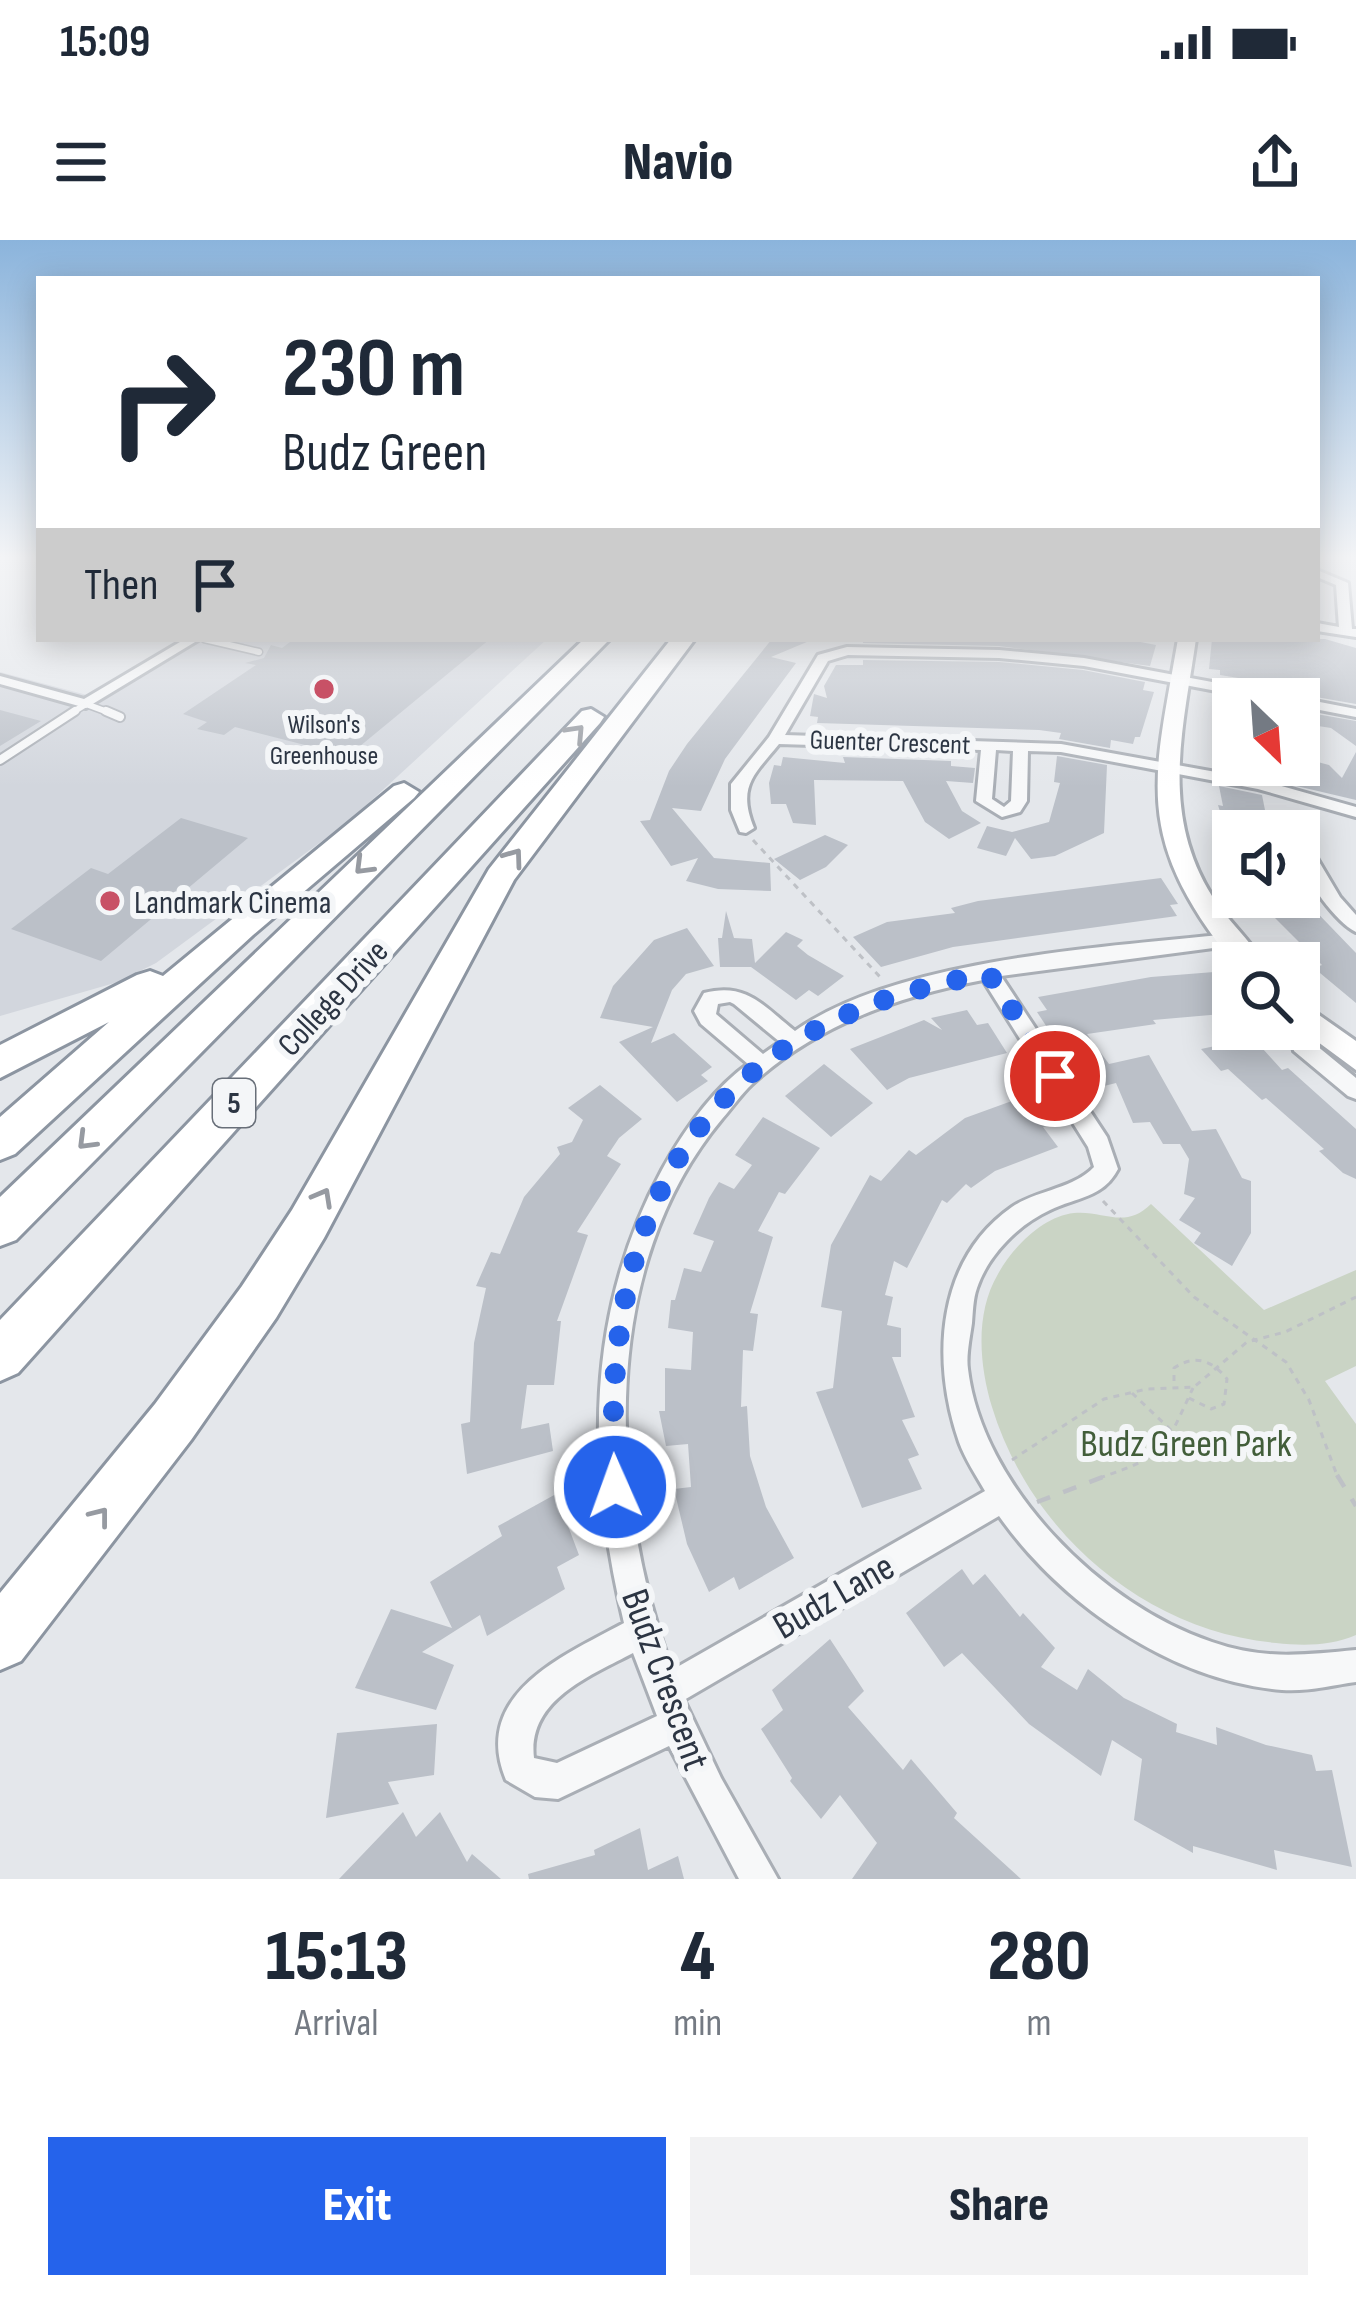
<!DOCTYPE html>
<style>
:root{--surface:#fff;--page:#f2f2f3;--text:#1f2937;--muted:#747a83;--accent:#2563eb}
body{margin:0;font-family:"Sofia Sans Condensed",sans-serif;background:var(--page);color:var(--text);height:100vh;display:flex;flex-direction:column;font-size:45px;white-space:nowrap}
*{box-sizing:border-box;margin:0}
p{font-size:39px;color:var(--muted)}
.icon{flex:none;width:66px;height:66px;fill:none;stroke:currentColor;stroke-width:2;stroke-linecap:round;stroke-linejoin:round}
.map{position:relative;height:1639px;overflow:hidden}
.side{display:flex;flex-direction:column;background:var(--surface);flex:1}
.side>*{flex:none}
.top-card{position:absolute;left:36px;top:36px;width:1284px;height:366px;border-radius:0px;box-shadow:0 6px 30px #0003;background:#fff;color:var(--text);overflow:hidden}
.needle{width:78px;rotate:155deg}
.tools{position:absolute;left:1212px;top:438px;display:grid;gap:24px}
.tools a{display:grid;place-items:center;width:108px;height:108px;border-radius:0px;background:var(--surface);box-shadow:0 6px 30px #0003;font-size:60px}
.pin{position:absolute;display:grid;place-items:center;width:102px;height:102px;color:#fff;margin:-51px;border:6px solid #fff;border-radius:50%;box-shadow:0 3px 12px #0007}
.me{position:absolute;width:132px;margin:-66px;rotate:358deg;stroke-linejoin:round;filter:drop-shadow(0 0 9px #0008)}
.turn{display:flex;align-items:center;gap:42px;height:252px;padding:0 48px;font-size:54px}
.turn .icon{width:156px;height:156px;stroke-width:2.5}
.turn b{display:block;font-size:84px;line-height:102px}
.then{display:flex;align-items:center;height:114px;padding:0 48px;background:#0003;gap:24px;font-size:45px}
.eta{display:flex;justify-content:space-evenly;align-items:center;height:204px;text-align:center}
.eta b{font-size:72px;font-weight:800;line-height:84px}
.action{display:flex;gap:24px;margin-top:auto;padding:24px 48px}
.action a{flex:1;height:138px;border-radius:0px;background:var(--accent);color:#fff;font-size:48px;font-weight:800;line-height:138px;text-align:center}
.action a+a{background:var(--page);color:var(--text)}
.status{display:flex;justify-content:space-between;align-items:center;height:84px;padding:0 60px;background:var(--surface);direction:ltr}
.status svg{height:33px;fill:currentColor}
header{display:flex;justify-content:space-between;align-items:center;height:156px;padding:0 48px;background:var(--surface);font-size:54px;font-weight:800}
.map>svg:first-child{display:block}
.built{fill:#d2d6dd}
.green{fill:#cad4c5}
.building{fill:#bbc0c8}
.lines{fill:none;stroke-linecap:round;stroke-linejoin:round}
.lane-far1-casing{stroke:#a9aeb5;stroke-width:9}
.lane-casing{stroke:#a9aeb5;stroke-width:12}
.street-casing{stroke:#a9aeb5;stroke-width:6}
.secondary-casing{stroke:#a9aeb5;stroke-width:6}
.highway-casing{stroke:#8c95a1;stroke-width:6}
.path-far1{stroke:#bec1c6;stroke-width:3;stroke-dasharray:6 6;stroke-linecap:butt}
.path{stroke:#bec1c6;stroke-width:4.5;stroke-dasharray:14 14;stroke-linecap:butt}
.lane-far1{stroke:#f7f8f9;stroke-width:6}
.lane{stroke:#f7f8f9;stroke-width:8}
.street{fill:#f7f8f9;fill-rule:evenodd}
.secondary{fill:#fff;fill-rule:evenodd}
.highway{fill:#fff;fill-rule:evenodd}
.oneway{stroke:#969aa1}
.route{stroke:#2563eb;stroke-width:21;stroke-dasharray:0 37.8}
.poi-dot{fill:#c85166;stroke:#f4f6f8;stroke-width:4.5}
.labels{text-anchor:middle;stroke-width:12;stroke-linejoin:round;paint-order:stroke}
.far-poi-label{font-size:27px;fill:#2c3543;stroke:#f4f6f8}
.far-street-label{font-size:27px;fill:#2c3543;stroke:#f4f6f8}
.shield{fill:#f4f6f8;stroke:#686f79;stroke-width:3}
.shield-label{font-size:30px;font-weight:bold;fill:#2c3543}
.poi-label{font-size:33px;fill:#2c3543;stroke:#f4f6f8;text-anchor:start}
.street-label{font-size:33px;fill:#2c3543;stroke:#f4f6f8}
.near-park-label{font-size:39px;fill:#425e3a;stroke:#f4f6f8}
.near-street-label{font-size:39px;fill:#2c3543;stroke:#f4f6f8}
</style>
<div class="status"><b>15:09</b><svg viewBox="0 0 49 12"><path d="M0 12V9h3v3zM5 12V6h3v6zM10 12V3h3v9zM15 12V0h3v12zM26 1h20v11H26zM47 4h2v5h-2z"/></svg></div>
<header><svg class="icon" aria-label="menu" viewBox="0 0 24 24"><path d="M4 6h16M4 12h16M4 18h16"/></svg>Navio<svg class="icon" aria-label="share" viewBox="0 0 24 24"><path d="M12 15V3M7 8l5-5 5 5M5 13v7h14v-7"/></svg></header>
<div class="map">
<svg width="1356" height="1639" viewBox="0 0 1356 1639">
<rect width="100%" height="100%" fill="#e4e7eb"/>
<path class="built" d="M183,399H547L348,582L156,723L118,742L0,776V432L87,455Z"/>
<path class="green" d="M1151,964L1264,1070L1356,1030V1126L1325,1141L1356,1184V1395C1331,1406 1303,1406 1276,1403C1144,1391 1030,1292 992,1167C979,1124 975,1073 998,1034C1012,1008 1043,976 1074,973C1103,970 1125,990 1151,964Z"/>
<path class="building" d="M294,399H490L348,516L235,487L224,495L197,489L207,482L183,474L256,425L245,423L264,418L271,405L282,408Z
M772,399H814L771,417L796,423L725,519L701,571L672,568L714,618L770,623L771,651L718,649L686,641L698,618L671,626L640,581L650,580L669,531L687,504Z
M863,399H1125L1156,405L1150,426L999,406L863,403Z
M1212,399H1325L1356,408V464L1299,454V448L1220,435V430L1209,429Z
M863,420L999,422L1083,430L1145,442L1143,450L1154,452L1140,497H1135L1133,504L1111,500L1110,508L1059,499L1061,493L1039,490L817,483L818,477L810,476L814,454L827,458L824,446L836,425H863Z
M1215,464L1233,467V525H1299V517L1329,525L1342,538L1356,512V560L1215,527Z
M0,470L41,481L0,506Z
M1299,471L1356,481V506L1331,488L1299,483Z
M1057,516L1107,525L1104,593L1055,616L1031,619L1015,598L1006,616L977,608L987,586L1012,592L1049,582L1060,543L1054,542Z
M783,517L845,523L843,517L951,521V526L975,528L973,543L946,541L962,571L981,583L949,599L925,582L903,541L814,540L816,585L793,583L786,564H771L769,543L774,525L781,526Z
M1219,546L1262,555L1266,575L1252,573L1260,591H1226L1218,565L1223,566Z
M181,578L248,598L101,721L11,689L91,628L108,634Z
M825,595L848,605L826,627L800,640L774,619Z
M1161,638L1178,664L1170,665L1177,676L953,707L881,727L853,697L887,682L955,673L951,668L978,661Z
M1254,657H1302L1356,713V763L1314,728L1322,725Z
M726,671L734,698L752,699L755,723L786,692L803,700L797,706L808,715L844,736L818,756L809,750L796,760L751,727H720L718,698H722Z
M687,688L714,726L686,734L672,750L651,803L674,793L712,827L701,835L708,841L677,862L619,802L653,787L600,778L613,746L654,700Z
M1214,732L1223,743L1233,742V768L1219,770L1222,774L1153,780L1156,784L1087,794L1109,824L1149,815L1192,891L1216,889L1242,938L1251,941V993L1232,1026L1194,1003L1201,993L1179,980L1195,958L1184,954L1189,919L1180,904H1163L1150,882L1133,883L1116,843L1104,846L1071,801L1058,804L1037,772L1047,770L1038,757L1151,737Z
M967,770L977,785L988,783L1007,813L909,838L887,850L850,809L924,780L942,790L931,778Z
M1253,798L1282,830L1288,828L1356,889V939L1343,933L1319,911L1324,909L1266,858L1262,860L1228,829L1221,831L1201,809Z
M824,824L873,863L831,897L785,856Z
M600,845L642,879L619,898L607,916L621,924L577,992L588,995L557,1081H561L554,1145H527L521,1189L549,1183L553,1211L467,1234L461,1184L470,1182L474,1103L486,1048L476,1046L491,1012L500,1014L524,957L560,914L557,907L572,902L583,880L568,868Z
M1034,853L1056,883L1043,887L1058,907L995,931L971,948L966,944L947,963L942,960L907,1028L894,1021L885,1055L893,1057L887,1085L901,1088V1117H892L915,1177L902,1180L919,1215L908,1219L922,1249L862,1268L816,1152L833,1148L842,1071L821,1067L831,1005L870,935L881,941L909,910L916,915L965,878Z
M763,877L820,908L785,954L779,952L758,991L773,997L750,1073L758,1074L753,1111L743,1110L741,1167L747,1166L750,1216L766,1267L794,1318L739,1350L734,1337L709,1352L687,1304L674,1249L691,1247L688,1204L666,1206L659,1171H665V1128L691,1130L693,1092L668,1088L671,1060H675L684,1028L701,1032L714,1001L693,994L709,958L719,942L734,949L752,925L735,915Z
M556,1254L579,1315L557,1327L565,1349L487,1396L480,1375L422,1412L454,1425L436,1470L355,1448L391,1369L452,1388L430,1342L502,1296L498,1286Z
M962,1329L973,1345L985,1334L1020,1377L1023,1373L1055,1408L1041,1427L1077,1450L1088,1429L1124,1458L1177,1484L1176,1492L1217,1505L1216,1487L1266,1505L1312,1515L1316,1531L1332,1530L1352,1627L1274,1610L1277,1630L1193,1606V1613L1134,1580L1142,1519L1112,1500L1101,1536L1029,1484L962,1413L944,1427L906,1373Z
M830,1399L864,1451L848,1467L903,1530L911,1519L957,1573L954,1578L1021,1639H852L877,1603L840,1555L821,1579L790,1541L792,1538L761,1489L783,1470L772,1450Z
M437,1484L434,1535L388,1542L399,1564L326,1578L337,1493Z
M403,1572L416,1597L440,1572L467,1622L472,1614L501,1639H339Z
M640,1588L648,1630L678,1616L684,1639H529L528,1634L595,1615L594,1610Z"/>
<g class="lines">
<g class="lane-far1-casing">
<path id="lane-far1" d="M204,399L259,412
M70,474L86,464L113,474"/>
</g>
<g class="lane-casing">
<path id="lane" d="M106,471L120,477
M0,520L75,471"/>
</g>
<g class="street-casing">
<path id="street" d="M1317,330L1348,343L1352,389H1356V397L1317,391V383L1339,387L1336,345L1317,337Z
M185,399H200L86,468L0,444V436L84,459Z
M847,407L999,410L1084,418L1281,455L1288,459H1259L1084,426L999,418L848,415L828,421L785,495L1061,504L1260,540L1356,567V577L1258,549L1061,512L1028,511L1027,561L1020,572L1002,577L976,561L981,510L779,504C754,535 737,546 754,588L746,593L740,592L731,570V544L769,497L818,415ZM996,510L1013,511L1011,561L1004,567L992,559Z
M1299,458L1356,469V477L1299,466V459H1294Z
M1299,597L1305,598L1340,657L1356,675V692C1336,682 1306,641 1300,618C1299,615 1299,600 1299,597Z
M1229,694L1236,695L1238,700L1236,705L1001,736L1107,897L1118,929C1103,958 1077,957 1050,970C1019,984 988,1015 977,1048C973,1059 973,1072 972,1083C970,1098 966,1115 968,1129C982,1246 1102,1366 1212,1402C1264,1420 1303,1415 1356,1410V1442C1333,1445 1306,1452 1282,1450C1172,1441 1062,1365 999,1276L684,1460L721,1538L778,1639H739L669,1506L558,1559L535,1557L506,1540C470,1454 565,1415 624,1383C587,1228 584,1074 662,930C683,892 712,850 748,824L701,784L694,771L704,753C747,742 763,766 795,791C896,719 1106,707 1229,694ZM983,740L1088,907L1094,927C1073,949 1037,950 1012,967C936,1020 931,1121 959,1202C965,1219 976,1235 985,1251L672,1430C609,1256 597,1029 722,879C732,868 741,854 752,844C816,785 899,756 983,740ZM730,762L734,764L780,802L763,814L716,774L718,764ZM633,1413L657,1476L557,1523L534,1518C527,1460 590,1436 633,1413Z
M1299,781L1306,784L1311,801L1356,838V859L1348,856L1294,811L1289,789H1299Z"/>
</g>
<g class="secondary-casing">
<path id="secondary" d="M1178,399H1196C1183,489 1160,573 1212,656C1227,680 1249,699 1264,723H1234L1227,715C1133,594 1154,538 1178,399Z
M1299,761L1356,801V830L1299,788Z"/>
</g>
<g class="highway-casing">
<path id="highway" d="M584,399H610L16,1000L0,1006V957Z
M671,399H695L514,640L324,998L276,1078L191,1200L21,1421L0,1430V1353L155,1164L242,1046L292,970L489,629Z
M591,469L604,477L600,483L18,1133L0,1141V1080L582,471Z
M404,543L419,552L414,558L253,695L15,914L0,920V877L109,782L0,838V805L137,735L150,731L163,736L394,546Z"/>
</g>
<path class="path-far1" d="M753,600L881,738
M1103,961L1194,1057L1286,1122L1309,1160L1338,1238
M1174,1141V1128C1195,1114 1212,1120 1227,1139L1224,1164L1211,1169L1189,1158
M1132,1153L1173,1192
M1012,1220L1104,1159L1147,1149L1194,1147L1247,1102L1285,1092L1356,1057
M1099,1238C1167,1216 1165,1207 1193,1148"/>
<path class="path" d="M1337,1235L1356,1266
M1037,1262L1108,1235"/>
<use href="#lane-far1" class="lane-far1"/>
<use href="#lane" class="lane"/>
<use href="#street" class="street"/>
<use href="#secondary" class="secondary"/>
<use href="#highway" class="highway"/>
</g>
<defs><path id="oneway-chevron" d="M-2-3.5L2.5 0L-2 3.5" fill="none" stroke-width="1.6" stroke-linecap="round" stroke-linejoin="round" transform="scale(3)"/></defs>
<g class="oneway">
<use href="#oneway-chevron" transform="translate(576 493) rotate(-47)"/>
<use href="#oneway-chevron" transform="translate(514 617) rotate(-54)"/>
<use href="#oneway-chevron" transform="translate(363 626) rotate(135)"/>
<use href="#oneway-chevron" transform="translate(86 901) rotate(135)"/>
<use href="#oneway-chevron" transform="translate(323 957) rotate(-61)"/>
<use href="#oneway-chevron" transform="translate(100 1276) rotate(-52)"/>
</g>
<linearGradient id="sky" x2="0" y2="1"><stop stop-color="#8bb4dc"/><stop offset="0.58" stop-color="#f3f4f6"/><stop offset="1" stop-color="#f3f4f6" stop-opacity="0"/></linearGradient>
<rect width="1356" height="547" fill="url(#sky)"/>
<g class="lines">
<path class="route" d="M615,1247C598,969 701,781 989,734L1055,836"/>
</g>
<g class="poi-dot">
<circle cx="324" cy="449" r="12"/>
<circle cx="110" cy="661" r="12"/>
</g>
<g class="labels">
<g class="far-poi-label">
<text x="324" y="493">Wilson's<tspan x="324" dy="31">Greenhouse</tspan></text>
</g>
<g class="far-street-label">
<text transform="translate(890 502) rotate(2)" y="9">Guenter Crescent</text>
</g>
<rect class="shield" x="213" y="839" width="42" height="48" rx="9"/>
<g class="shield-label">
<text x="234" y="873">5</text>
</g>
<g class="poi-label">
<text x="134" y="673">Landmark Cinema</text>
</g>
<g class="street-label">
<text transform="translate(332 757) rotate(-47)" y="12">College Drive</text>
</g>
<g class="near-park-label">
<text x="1186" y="1216">Budz Green Park</text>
</g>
<g class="near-street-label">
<text transform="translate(833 1355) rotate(-30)" y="14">Budz Lane</text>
<text transform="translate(667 1439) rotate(70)" y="14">Budz Crescent</text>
</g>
</g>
</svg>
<div class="tools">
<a><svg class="needle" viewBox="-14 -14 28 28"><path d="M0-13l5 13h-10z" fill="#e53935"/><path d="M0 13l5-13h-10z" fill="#747a83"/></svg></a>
<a><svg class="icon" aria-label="sound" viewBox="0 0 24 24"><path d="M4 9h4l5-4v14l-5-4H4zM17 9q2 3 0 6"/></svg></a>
<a><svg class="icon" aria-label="search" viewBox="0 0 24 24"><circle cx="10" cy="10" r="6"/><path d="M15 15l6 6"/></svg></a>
</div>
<div class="pin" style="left:1055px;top:836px;background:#d93025"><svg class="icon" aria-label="arrive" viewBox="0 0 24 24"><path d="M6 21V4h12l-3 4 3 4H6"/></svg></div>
<svg class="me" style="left:615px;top:1247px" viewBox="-20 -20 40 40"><circle r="17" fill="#2563eb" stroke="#fff" stroke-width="3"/><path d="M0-11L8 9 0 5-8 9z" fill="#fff"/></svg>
<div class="top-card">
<div class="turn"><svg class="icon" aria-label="right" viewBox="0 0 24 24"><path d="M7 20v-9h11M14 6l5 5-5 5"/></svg><div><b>230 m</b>Budz Green</div></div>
<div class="then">Then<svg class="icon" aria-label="arrive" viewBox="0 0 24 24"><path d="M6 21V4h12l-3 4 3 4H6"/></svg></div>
</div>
</div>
<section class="side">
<div class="eta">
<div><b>15:13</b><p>Arrival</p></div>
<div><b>4</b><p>min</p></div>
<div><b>280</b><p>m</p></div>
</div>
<div class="action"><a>Exit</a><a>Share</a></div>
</section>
